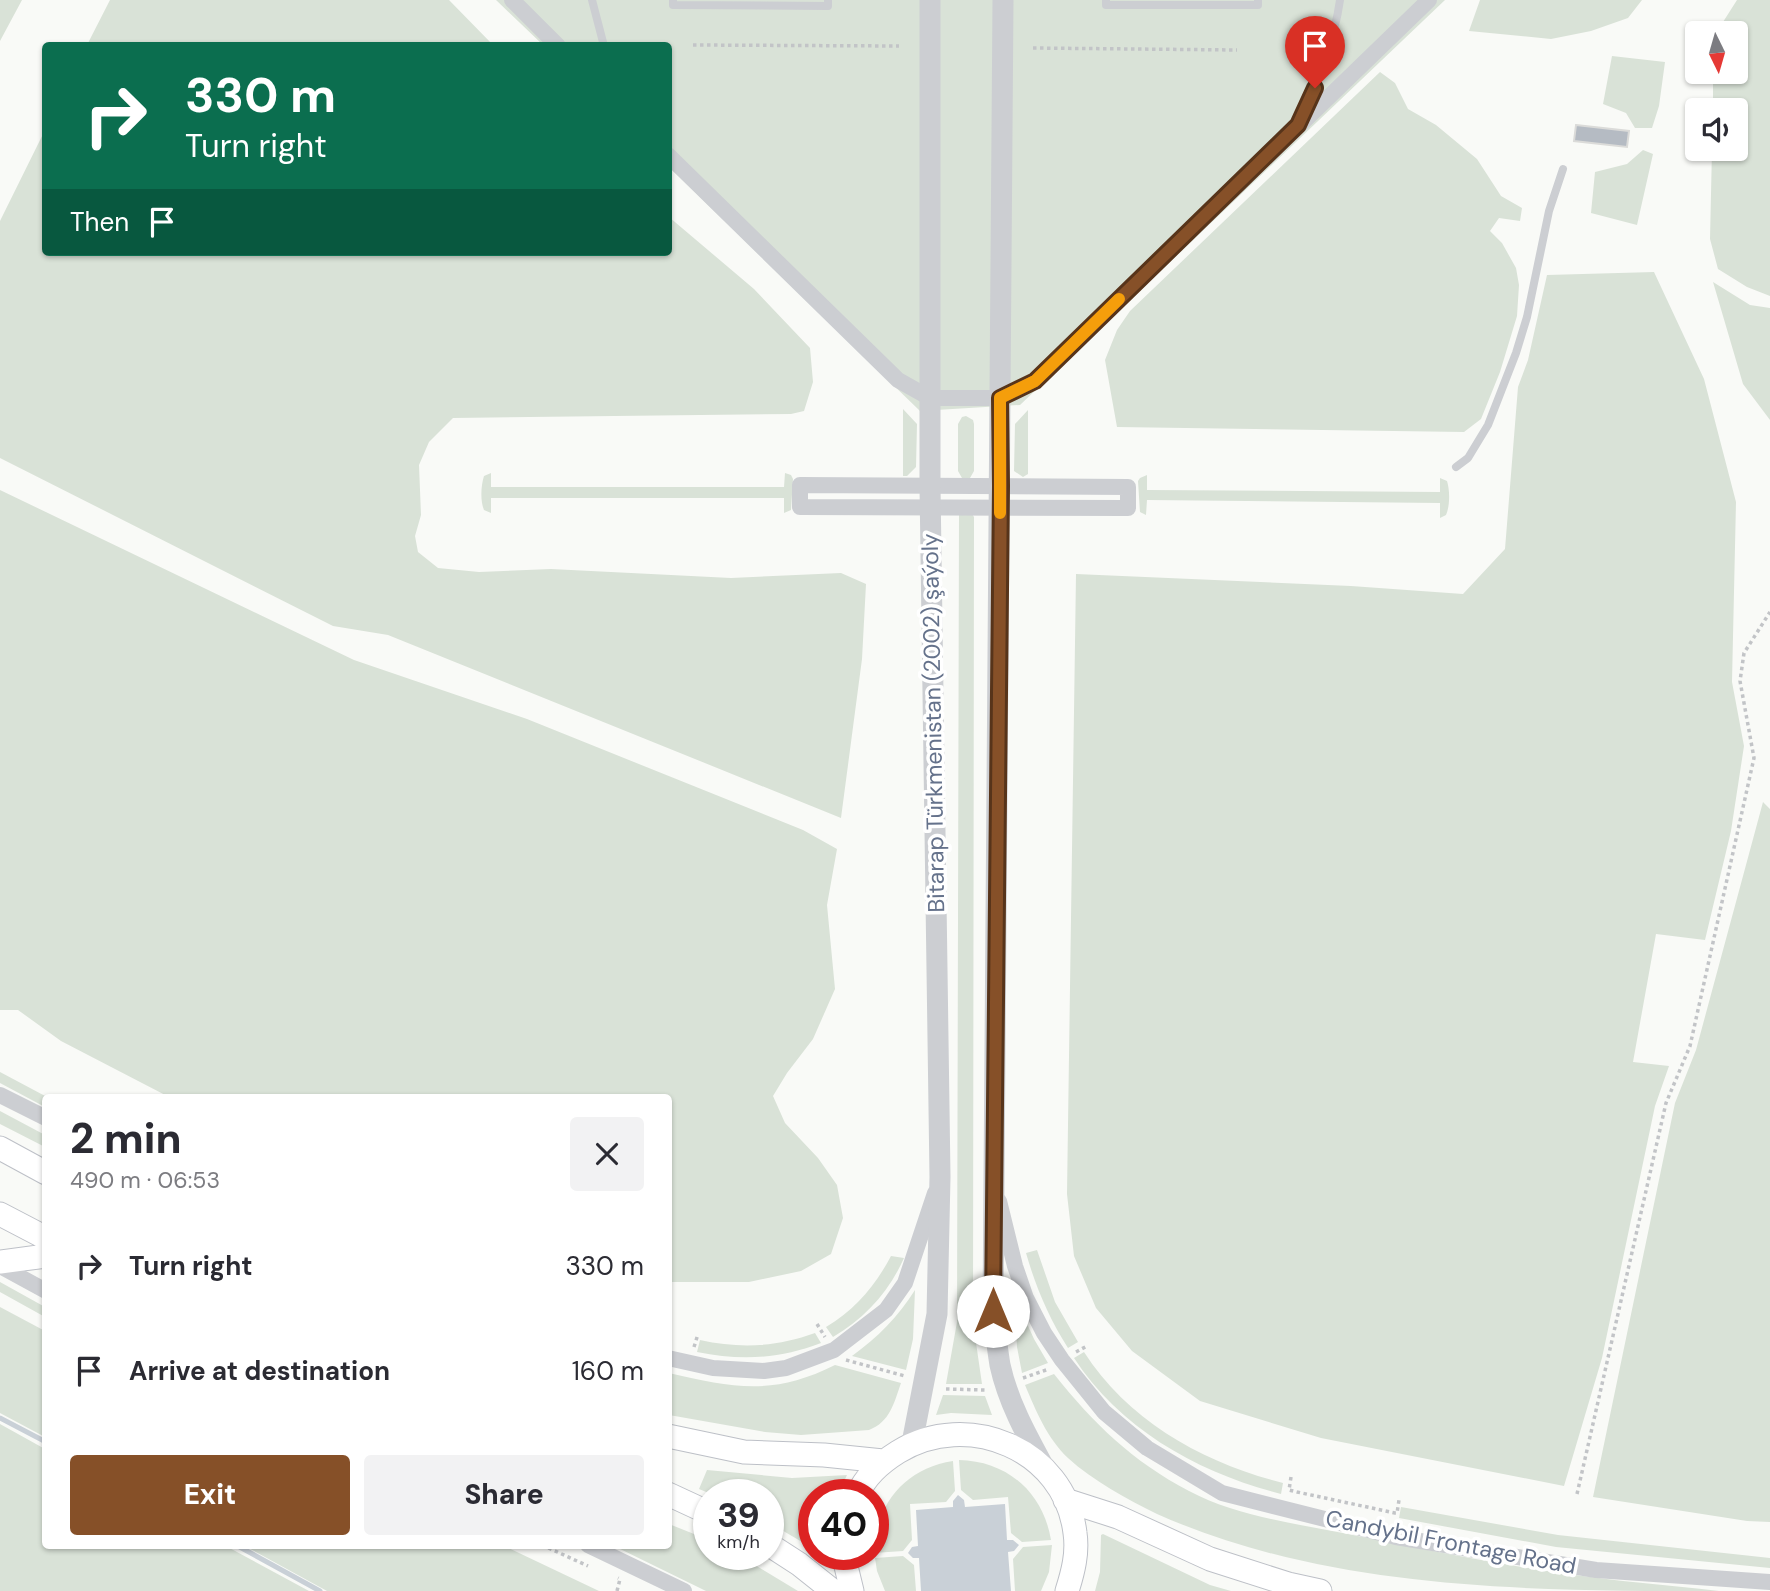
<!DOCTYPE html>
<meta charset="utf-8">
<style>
:root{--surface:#fff;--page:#f2f2f3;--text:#2b2b33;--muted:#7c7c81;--accent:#865028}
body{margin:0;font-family:"DM Sans",sans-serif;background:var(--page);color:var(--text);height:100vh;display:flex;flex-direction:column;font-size:26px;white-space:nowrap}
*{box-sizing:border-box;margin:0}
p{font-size:23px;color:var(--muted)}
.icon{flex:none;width:38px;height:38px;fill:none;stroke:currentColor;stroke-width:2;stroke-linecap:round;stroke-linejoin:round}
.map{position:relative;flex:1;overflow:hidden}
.details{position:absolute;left:42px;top:1094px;width:630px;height:455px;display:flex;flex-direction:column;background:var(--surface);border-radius:7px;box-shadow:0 2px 5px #0004}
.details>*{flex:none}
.guide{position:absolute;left:42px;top:42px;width:630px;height:214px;border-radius:7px;box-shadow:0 2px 5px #0004;background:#0b6e4f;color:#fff;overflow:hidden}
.needle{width:46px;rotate:175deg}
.buttons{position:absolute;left:1685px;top:21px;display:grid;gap:14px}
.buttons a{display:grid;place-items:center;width:63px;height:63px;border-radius:7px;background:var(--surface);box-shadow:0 2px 5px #0004;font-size:35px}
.speed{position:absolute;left:693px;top:1479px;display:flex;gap:14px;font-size:35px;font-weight:700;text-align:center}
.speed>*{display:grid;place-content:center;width:91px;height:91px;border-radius:50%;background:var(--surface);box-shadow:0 2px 5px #0004;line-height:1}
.speed small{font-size:18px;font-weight:400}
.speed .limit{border:10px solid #d22;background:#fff;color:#111}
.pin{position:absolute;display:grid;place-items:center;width:60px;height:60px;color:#fff;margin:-72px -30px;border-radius:50% 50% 50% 0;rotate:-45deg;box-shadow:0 0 7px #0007}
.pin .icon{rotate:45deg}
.me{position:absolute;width:77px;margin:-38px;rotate:0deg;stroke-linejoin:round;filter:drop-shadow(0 0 5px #0008)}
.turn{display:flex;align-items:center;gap:24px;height:147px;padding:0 28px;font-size:32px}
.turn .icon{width:91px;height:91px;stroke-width:2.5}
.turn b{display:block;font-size:49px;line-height:60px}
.then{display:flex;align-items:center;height:66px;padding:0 28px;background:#0003;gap:14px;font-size:26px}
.round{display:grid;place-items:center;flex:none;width:74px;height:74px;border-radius:7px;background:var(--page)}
.headline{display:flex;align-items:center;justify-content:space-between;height:119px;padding:0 28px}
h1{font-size:42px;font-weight:800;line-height:52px}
.button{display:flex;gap:14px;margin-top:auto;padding:14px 28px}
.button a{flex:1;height:80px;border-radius:7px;background:var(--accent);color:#fff;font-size:28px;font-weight:800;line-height:80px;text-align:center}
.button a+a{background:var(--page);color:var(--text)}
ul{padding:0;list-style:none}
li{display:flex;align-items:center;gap:21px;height:105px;padding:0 28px}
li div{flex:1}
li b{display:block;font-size:26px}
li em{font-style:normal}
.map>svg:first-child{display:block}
.green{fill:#d9e2d7}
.water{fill:#c9d0d7}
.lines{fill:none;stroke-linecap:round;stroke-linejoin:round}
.stream{stroke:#c9d0d7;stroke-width:5}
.building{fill:#b5bbc3;stroke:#dbdbd9;stroke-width:2}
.secondary-casing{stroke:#bdc0c7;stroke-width:25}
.path{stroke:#c2c4c7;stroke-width:3.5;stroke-dasharray:3.5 3.5;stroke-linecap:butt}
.service{stroke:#ccced2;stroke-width:8}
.minor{stroke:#ccced2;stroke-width:16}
.tertiary{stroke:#ccced2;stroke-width:21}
.secondary{stroke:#fff;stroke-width:23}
.route-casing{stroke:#57341a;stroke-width:18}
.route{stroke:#865028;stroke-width:12}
.slow{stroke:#f59e0b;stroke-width:12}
.labels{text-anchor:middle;stroke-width:7;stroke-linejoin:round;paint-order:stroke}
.street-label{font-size:23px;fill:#65728b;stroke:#fff}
</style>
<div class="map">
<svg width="1770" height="1591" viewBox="0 0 1770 1591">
<rect width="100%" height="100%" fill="#f9faf7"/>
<path class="green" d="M0,0H22L0,41Z
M110,0H449L493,45H87Z
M496,0H1445L1020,405L920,411L669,167L668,46L543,45Z
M1480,0H1642L1628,18L1591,31L1551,39L1469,31Z
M1737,0H1770V296L1747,287L1718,269L1710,239L1712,149H1736V110H1713V72H1736V33H1716Z
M1612,56L1665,62L1659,106L1652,128H1635L1626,113L1603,104Z
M1380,72L1395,83L1408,109L1436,125L1477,159L1501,196L1522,208L1520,221L1499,218L1490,231L1502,243L1516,268L1519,285L1517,316L1500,372L1481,419L1464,432L1117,427L1105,360L1117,330L1130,311Z
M45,130L46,252H668L669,217L754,289L810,348L813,382L804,411L791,414L453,418L429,442L419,465L421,515L415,536L418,552L438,568L479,572L551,569L731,578L841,573L866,584L862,659L841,818L388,635L333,626L0,458V221Z
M1643,150L1653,154L1637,225L1591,213L1595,172L1627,164Z
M1654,272L1704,379L1736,502L1732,682L1744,746L1731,831L1705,940L1656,934L1633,1062L1669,1066L1655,1106L1602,1358L1564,1486L1321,1438L1200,1401L1132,1351L1096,1308L1074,1256L1067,1194L1076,574L1351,586L1463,594L1505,549L1518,387L1528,360L1547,275Z
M1713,282L1750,305L1770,308V420L1743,384Z
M903,409L917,424L916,467L907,476H903Z
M1028,410V474L1023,477L1014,471L1015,424Z
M966,416L973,420L974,424V471L970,478H962L958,471V424L962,417Z
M491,473V487H784L785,473L791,475L793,479L791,510L784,513V498H491V513L484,510C480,501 481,485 484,476Z
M1147,475V490L1440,492V478L1447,481C1450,490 1450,506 1446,515L1440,518V503L1147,500L1146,515L1140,512L1138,481L1140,478Z
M0,490L354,660L527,719L803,830L837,849L827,905L835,989L813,1039L787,1073L773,1096L785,1123L818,1158L837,1185L843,1218L831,1254L801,1271L749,1282H669L668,1097H169L61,1041L18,1010H0Z
M959,513L972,514L974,517L973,1322L982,1384H946L957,1322Z
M1763,802L1770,809V1522L1747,1521L1593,1497L1675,1103L1696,1050Z
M0,1072L47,1097L45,1107L0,1083Z
M0,1111L45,1135V1147L0,1124Z
M1037,1250L1055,1302L1078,1342L1068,1348C1049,1318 1036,1288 1026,1253Z
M891,1256L904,1258C889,1292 865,1318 833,1337L826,1327C856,1309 875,1286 891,1256Z
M0,1282L45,1307V1317L0,1292Z
M915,1290L913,1339L906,1370L852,1356C878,1337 898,1317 915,1290Z
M1014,1295L1034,1339L1048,1363L1022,1373L1017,1347Z
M0,1307L45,1331V1437L0,1413Z
M815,1333L821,1343C779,1359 741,1361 697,1352L700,1340C741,1349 776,1347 815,1333Z
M1084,1352C1129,1422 1204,1463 1283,1483L1281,1494C1199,1473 1121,1430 1074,1358Z
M835,1365L901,1383C894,1403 890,1422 869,1430L801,1435L765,1432L669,1415V1373C734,1388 773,1396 835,1365Z
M1054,1374C1094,1424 1132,1461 1189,1491C1238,1517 1299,1524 1353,1535C1422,1549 1491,1563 1561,1573C1614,1581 1667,1585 1719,1591C1531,1591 1331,1591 1157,1514C1127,1499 1093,1481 1068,1458C1047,1438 1036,1411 1025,1385Z
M943,1395L985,1396L992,1415L951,1413L936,1415Z
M0,1424L45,1449L46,1545H224L309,1591H0Z
M959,1460C1007,1461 1043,1492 1051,1540L1022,1542L1011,1533L1008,1497L973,1500L961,1490Z
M953,1461L955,1491L946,1502L910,1504L912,1540L903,1551L874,1553C875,1505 905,1468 953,1461Z
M707,1470L792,1478L847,1475L838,1494H814V1549L768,1522V1494H711L699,1489Z
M1401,1507L1558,1535L1770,1558V1568L1556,1547L1399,1518Z
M669,1524L709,1540V1554H737L798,1591H706L612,1545H668Z
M1103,1534L1210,1585L1231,1591H1095L1100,1572L1101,1535Z
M243,1545H502L599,1591H327Z
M1052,1545L1049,1572L1041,1591H1015L1013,1559L1023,1547Z
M903,1556L914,1565L916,1591H885L877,1571L875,1558Z"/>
<path class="water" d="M958,1495L964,1500L965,1507L1005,1504L1007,1540H1013L1019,1545L1014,1551L1008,1552L1011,1591H921L919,1558H913L908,1553L912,1547L918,1546L916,1510L953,1507V1501Z"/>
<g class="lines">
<path class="stream" d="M0,1418L46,1442
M236,1545L320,1591"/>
</g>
<path class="building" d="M1576,125L1629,131L1627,147L1574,141Z"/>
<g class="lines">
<g class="secondary-casing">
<path id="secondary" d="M0,1148L46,1173
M0,1214L46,1238
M0,1262L46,1256
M668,1436L744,1452L824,1455L883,1461
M668,1494L709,1513
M858,1494C865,1477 882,1462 898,1452C967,1409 1065,1449 1075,1533C1078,1553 1073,1572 1067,1591
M1065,1500L1118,1517L1210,1559L1288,1584L1320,1591
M768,1544L799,1564L833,1591
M843,1554L852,1591"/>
</g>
<path class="path" d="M693,45L899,46
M1033,48L1237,50
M817,1324L825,1337
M694,1347L698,1334
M1076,1352L1087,1346
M846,1360L905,1376
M1023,1378L1049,1369
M946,1389L985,1390
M1291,1477L1289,1490L1297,1492L1395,1513H1397L1399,1500
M1577,1494L1666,1103L1690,1046L1754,758L1740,681L1744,653L1770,612
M542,1545L588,1566
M617,1591L620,1579L618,1578"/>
<path class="service" d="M592,0L604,46
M673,0V5L828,6V0
M1106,0V5H1258V0
M1302,116C1319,78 1334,42 1340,0
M1456,467L1468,458L1488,425L1516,353L1527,317L1549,211L1563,169"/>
<path class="minor" d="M512,0L558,46
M668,155L898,380L930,398H1000L1035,381L1429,0
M800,485L1128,487V508L800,507Z
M0,1095L46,1118
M999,1201L1015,1266L1026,1298L1044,1333L1062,1360L1104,1412L1147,1448L1222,1493L1396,1537L1596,1570L1770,1582
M0,1266L46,1291
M668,1358L713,1368L764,1371L786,1368L834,1350L886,1310L905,1283L935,1193
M588,1545L684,1591"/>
<path class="tertiary" d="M1003,0L993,1311C995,1328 997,1347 1000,1365C1008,1402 1027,1436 1045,1469
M912,1443L937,1314L940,1177L930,486V0"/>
<use href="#secondary" class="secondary"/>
</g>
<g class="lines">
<g class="route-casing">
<path id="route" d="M993,1311L1001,486L1000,398L1035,381L1298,125L1315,88"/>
</g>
<use href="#route" class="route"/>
<path class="slow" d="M1000,513V398L1035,381L1119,299"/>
</g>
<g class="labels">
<g class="street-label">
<text transform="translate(933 723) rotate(-91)" y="8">Bitarap Türkmenistan (2002) şaýoly</text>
<text transform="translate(1451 1542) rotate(11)" y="8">Candybil Frontage Road</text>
</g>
</g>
</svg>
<div class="buttons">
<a><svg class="needle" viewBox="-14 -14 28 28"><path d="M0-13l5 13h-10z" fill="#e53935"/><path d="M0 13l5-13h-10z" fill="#7c7c81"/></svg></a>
<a><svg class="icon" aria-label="sound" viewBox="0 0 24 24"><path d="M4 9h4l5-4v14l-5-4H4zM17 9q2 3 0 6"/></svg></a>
</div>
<div class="speed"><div>39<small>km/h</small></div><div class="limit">40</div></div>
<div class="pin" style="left:1315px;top:88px;background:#d93025"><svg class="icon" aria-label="arrive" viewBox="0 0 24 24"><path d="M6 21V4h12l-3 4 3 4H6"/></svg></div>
<svg class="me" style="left:993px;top:1311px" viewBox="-20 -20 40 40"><circle r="19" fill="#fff"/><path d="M0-13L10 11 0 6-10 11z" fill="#865028"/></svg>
<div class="guide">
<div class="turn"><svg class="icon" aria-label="right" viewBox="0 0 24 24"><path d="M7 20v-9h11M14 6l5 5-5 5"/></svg><div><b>330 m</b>Turn right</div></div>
<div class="then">Then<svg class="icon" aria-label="arrive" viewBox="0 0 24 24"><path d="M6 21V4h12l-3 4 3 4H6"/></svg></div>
</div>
<section class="details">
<div class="headline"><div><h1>2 min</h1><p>490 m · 06:53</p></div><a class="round"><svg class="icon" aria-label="close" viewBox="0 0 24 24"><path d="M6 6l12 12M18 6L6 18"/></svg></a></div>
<ul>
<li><svg class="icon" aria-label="right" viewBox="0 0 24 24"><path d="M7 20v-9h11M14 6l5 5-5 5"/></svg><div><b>Turn right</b></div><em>330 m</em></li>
<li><svg class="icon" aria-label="arrive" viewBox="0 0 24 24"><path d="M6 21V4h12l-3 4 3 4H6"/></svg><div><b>Arrive at destination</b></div><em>160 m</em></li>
</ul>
<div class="button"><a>Exit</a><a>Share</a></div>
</section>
</div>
